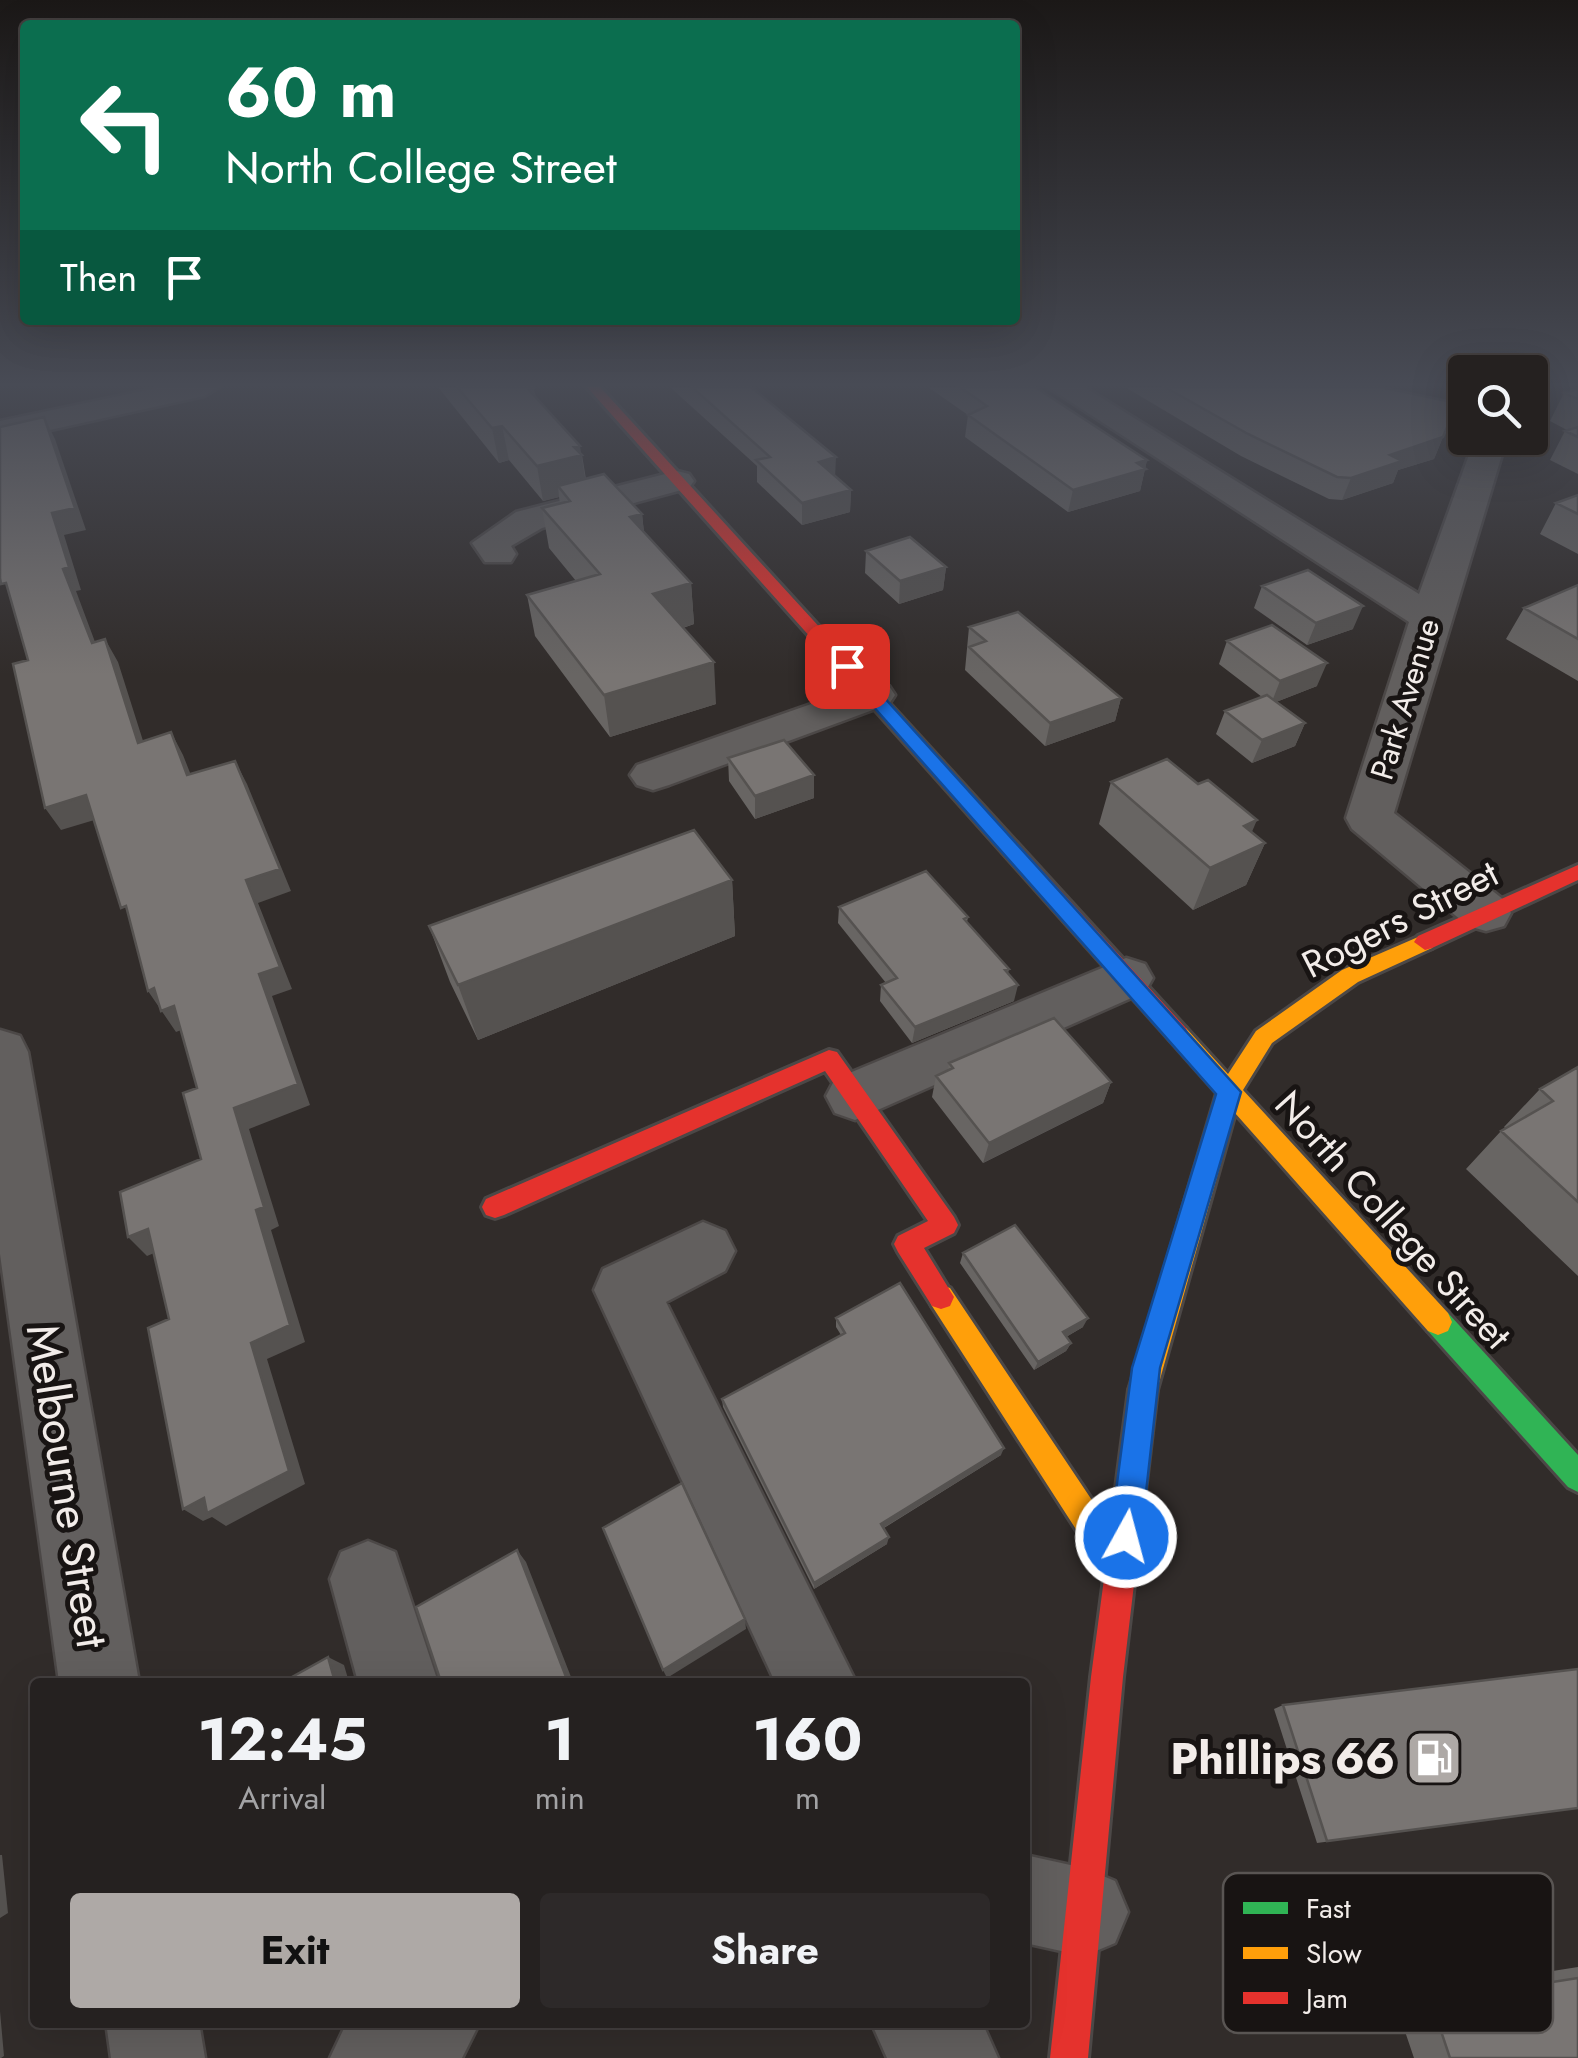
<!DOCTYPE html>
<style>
:root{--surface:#252120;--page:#2d2929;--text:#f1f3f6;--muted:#a3a3a5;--line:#423e3e;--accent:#aea9a6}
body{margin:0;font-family:Jost,sans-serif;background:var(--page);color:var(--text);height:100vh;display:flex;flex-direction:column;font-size:38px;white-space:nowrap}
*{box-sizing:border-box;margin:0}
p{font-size:32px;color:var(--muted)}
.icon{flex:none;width:55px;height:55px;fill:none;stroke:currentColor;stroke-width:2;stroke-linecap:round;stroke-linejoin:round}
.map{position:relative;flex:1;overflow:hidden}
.details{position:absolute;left:30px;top:1678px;width:1000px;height:350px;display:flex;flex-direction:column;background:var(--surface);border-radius:10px;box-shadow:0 10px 40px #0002,0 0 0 2px var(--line)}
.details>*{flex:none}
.hud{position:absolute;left:20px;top:20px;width:1000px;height:305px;border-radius:10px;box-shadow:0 10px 40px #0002,0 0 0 2px var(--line);background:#0b6e4f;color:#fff;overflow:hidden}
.controls{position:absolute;left:1448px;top:355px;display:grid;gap:20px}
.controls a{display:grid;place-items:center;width:100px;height:100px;border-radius:10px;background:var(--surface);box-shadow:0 10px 40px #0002,0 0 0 2px var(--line);font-size:50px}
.pin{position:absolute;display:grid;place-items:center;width:85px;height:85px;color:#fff;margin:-42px;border-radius:20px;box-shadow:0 5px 15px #0006}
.me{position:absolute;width:110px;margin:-55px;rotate:7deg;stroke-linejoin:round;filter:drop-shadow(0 0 8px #0008)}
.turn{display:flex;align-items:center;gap:35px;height:210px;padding:0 40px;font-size:45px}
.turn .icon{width:130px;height:130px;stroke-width:2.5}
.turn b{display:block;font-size:70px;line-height:85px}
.then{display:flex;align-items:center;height:95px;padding:0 40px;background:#0003;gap:20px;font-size:38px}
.eta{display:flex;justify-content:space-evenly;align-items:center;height:170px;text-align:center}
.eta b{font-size:60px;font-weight:700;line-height:70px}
.primary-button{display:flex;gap:20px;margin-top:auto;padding:20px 40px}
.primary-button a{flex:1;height:115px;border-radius:10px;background:var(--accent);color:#111;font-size:40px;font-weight:700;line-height:115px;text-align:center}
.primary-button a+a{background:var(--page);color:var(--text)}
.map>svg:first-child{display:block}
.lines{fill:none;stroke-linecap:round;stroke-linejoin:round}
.street-casing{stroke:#4c4847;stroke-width:5}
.fast-casing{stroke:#4c4847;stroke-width:6}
.slow-casing{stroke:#4c4847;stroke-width:6}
.jam-casing{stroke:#4c4847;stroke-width:6}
.street{fill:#625f5e;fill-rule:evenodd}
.fast{fill:#30b455;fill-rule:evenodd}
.slow{fill:#ff9f0a;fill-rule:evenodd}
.jam{fill:#e5322d;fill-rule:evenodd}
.wall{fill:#686563}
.shaded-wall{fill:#555250}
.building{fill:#797573;stroke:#555250;stroke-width:2.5}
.route{fill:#1a73e8;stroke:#114b97;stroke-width:2.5}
.labels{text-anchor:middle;stroke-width:10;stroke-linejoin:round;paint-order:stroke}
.far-street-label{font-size:32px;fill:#f2ece9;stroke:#181413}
.street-label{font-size:38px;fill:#f2ece9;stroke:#181413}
.near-street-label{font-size:45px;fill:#f2ece9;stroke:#181413}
.near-poi-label{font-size:45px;font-weight:bold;fill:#f2ece9;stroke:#181413;text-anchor:end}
.key{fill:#181413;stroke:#595553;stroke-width:2.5}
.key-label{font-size:28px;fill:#f2ece9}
</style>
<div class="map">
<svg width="1578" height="2058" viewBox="0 0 1578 2058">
<rect width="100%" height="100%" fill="#312c2a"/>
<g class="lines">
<g class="street-casing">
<path id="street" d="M162,387H219L204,396L0,441V421Z
M1048,387H1084L1419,594L1475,438H1507L1394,813L1504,900L1511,913L1504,926L1486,931L1468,926L1352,829L1346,818L1409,622Z
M677,471L689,474L694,481L689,488L542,528L511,546L516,554L511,562H485L472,543L516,512Z
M874,682L889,686L895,695L889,704L669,785L653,790L637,785L630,775L637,765Z
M1126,958L1145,964L1153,978L1145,992L855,1120L835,1113L826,1096L835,1079Z
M0,1030L20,1036L28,1052L139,1682H59L0,1254Z
M703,1222L725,1231L735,1251L725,1271L666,1302L856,1682H775L594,1290L603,1269Z
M368,1541L395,1552L438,1682H358L330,1579L341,1552Z
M1025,1855L1084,1868L1115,1881L1128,1912L1115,1943L1084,1956L1025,1943Z
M106,2022H199L205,2058H111Z
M347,2022H480L462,2058H330Z
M871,2022H982L998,2058H887Z"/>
</g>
<g class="fast-casing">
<path id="fast" d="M1438,1309L1448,1313L1578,1455V1492L1568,1487L1428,1331L1424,1322L1428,1313Z"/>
</g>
<g class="slow-casing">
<path id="slow" d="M1425,934L1436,942L1432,948L1358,982L1272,1043L1243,1090L1448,1313L1452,1322L1448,1331L1438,1335L1428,1331L1235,1113L1157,1390L1153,1400L1143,1404L1133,1400L1129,1390L1217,1093L1170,1040L1167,1034L1170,1028H1186L1228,1074L1256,1031L1342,970Z
M941,1285L950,1288L1132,1560L1136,1571L1132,1582L1121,1586L1110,1582L932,1306L928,1297L932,1288Z"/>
</g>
<g class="jam-casing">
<path id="jam" d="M587,387H600L1186,1028L1189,1034L1186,1040H1170Z
M1578,865V880L1432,948L1425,950L1414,942L1418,936Z
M829,1050L837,1052L954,1217L958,1225L954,1233L924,1248L954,1297L950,1306L941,1309L932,1306L898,1252L894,1244L898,1236L928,1221L825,1071L504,1215L495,1218L486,1215L482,1207L486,1199Z
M1143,1376L1153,1380L1157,1390L1123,1677L1088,2058H1050L1091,1677L1129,1390L1133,1380Z"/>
</g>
<use href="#street" class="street"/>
<use href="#fast" class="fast"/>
<use href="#slow" class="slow"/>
<use href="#jam" class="jam"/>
</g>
<path class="wall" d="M438,387H533L536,397L582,455L586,479L642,514L644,532L691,583L694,624L683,628L716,704L610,737L535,636L527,595L576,581L549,548L542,508L560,503L559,497L543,501L509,460L499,463Z
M670,387H751L835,476L851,490L850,512L802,525L757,482V466Z
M928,387H1035L1147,460L1140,491L1068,512L965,437L968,415Z
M1125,387H1380L1443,437L1434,459L1398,470L1393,483L1342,500L1329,499L1241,456Z
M1578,389V474L1550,460L1565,431L1567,430L1550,421L1564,393Z
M1578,495V554L1540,534L1556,503Z
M866,551L946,567L943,590L899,604L865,573Z
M1578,585V681L1506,639L1524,608Z
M1262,586L1353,629L1307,645L1254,608Z
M969,627L1121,698L1115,721L1045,746L965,670Z
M1227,641L1317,686L1276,702L1305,723L1295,746L1252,763L1216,734L1225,711L1262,697L1219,664Z
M728,758L814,775V798L755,819L729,781Z
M1111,782L1252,832L1265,843L1246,885L1193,910L1099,824Z
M732,880L735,936L478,1040L450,982L429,926Z
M839,907L968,917L967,922L1009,969L1008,973L1014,1001L912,1043L880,1001L881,985L886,983L838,923Z
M949,1063L1111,1082L1103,1103L983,1163L932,1097L936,1076L948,1070Z
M1578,1067V1276L1466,1169L1501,1131L1505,1128L1504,1127L1540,1089Z
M963,1253L1083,1327L1066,1337L1071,1343L1066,1351L1034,1370L960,1263Z
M836,1318L1001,1455L884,1528L887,1544L814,1589L723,1407L722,1399L841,1335L836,1327Z
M1283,1705L1578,1808L1317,1843L1274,1709Z
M1578,1967V2058H1414L1393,1996Z"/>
<path class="shaded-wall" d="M44,417L55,439L86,530L64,535L81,590L76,591L104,666L92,643L63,569L52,513Z
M502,426L509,460L499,463L492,428Z
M1443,437L1434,459L1398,470L1393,483L1342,500L1351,478L1390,455Z
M580,446L587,490L558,486L559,497L543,501L537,466Z
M836,457L835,479L819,462Z
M1147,460L1140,491L1068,512L1073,490Z
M851,490L850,512L802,525V503Z
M642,514L646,554L630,517Z
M946,567L943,590L899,604L900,581Z
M691,583L694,624L657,636L653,594Z
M1363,606L1353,629L1307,645L1316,623Z
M105,639L118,662L151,766L138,743Z
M714,662L716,704L610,737L604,695Z
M1327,663L1317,686L1271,704L1280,681Z
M1121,698L1115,721L1045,746L1050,723Z
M1305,723L1295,746L1252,763L1262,740Z
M171,732L183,755L200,798L187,775Z
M235,761L247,784L291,891L258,903L292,989L272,996L310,1105L249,1129L279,1226L271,1230L305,1342L267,1359L305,1484L226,1526L212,1517L203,1521L183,1509L251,1343L256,1210L234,1108L246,880Z
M814,775V798L755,819V796Z
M86,795L101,818L61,830L45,808Z
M1257,820L1243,853L1265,843L1246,885L1193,910L1210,868L1244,826Z
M732,880L735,936L478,1040L458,985Z
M1018,985L1014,1001L912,1043L915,1027Z
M154,988L174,1006L189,1027L176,1032L148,991Z
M1111,1082L1103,1103L983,1163L989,1143Z
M148,1229L166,1248L147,1256L128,1237Z
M1088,1318L1083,1327L1059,1341L1063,1332Z
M1071,1343L1066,1351L1034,1370L1038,1362Z
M1004,1448L1001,1455L880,1530L881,1524Z
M889,1537L887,1544L814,1589V1583Z
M517,1550L526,1562L573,1682H568Z
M745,1619L746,1629L667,1678L663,1670Z
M328,1657L344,1665L349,1682H335Z
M0,1855H2L8,1913L0,1918Z
M0,2011L4,2056L1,2058H0Z"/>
<path class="building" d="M457,387H533L534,388L529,390L580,446L574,447L582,455L537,466L502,426L492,428Z
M692,387H751L836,457L819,462L851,490L802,503L756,460L770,457Z
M960,387H1035L1147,460L1137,463L1146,469L1073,490L968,415L987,406Z
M1165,387H1380L1457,403L1443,437L1390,455L1402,461L1351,478L1337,477L1248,434Z
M1578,389V399L1564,393Z
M44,417L75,508L52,513L69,567L63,569L92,643L105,639L138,743L171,732L187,775L235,761L280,869L246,880L280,967L259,974L298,1084L234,1108L264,1207L256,1210L290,1325L251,1343L289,1471L207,1513L204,1498L183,1509L148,1328L169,1319L148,1229L128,1237L120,1192L201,1159L183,1093L197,1088L174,1006L161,1011L154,988L148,991L126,906L121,908L86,795L45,808L13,664L28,660L6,583L1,584L0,578V427Z
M1578,427V437L1565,431Z
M604,474L642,514L630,517L691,583L653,594L714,662L604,695L527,595L600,574L542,508L570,501L558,486Z
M1578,495V514L1556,503Z
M910,537L946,567L900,581L866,551Z
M1308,570L1363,606L1316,623L1262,586Z
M1578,585V639L1524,608Z
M1018,612L1121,698L1050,723L969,647L986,641L969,627Z
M1272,625L1327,663L1280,681L1227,641Z
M1267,695L1305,723L1262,740L1225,711Z
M784,740L814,775L755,796L728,758Z
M1167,759L1198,784L1208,780L1257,820L1244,826L1265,843L1210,868L1111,782Z
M694,830L732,880L458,985L429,926Z
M926,871L968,917L964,919L1009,969L1005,970L1018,985L915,1027L881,985L897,978L839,907Z
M1054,1018L1111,1082L989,1143L936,1076L953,1068L949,1063Z
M1578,1067V1202L1501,1131L1553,1101L1540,1089Z
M1015,1225L1088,1318L1063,1332L1071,1343L1038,1362L963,1253Z
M900,1283L1004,1448L881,1524L889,1537L814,1583L722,1399L845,1333L836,1318Z
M682,1483L745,1619L663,1670L603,1528Z
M517,1550L568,1682H441L416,1607Z
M328,1657L335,1682H283Z
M1578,1669V1808L1327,1841L1283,1705Z
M1578,1978V2058H1450L1431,2001Z"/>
<linearGradient id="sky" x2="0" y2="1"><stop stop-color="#1b1817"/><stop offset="0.57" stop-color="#484b55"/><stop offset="1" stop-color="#484b55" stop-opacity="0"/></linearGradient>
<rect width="1578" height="675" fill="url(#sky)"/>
<path class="route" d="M841,663H853L1241,1092L1160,1368L1141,1537L1136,1548L1126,1552L1115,1548L1110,1537L1132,1368L1216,1094L841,670Z"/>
<defs>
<g id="fuel-square" transform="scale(2.875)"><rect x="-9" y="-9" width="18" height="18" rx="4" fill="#aea9a6" stroke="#181413"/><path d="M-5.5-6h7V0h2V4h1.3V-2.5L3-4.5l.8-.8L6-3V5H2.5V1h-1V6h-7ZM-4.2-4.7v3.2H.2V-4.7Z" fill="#fff"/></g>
</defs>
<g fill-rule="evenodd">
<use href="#fuel-square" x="1434" y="1758"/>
</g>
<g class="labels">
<g class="far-street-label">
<text transform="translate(1405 699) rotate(-73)" y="11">Park Avenue</text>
</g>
<g class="street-label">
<text transform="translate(1400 919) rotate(-27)" y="13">Rogers Street</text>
<text transform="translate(1393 1220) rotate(48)" y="13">North College Street</text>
</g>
<g class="near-street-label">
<text transform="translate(68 1486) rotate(81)" y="16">Melbourne Street</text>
</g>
<g class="near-poi-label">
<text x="1395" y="1774">Phillips 66</text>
</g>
</g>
<rect x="1223" y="1873" width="330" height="160" rx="15" class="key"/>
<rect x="1243" y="1902" width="45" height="12" fill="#30b455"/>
<rect x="1243" y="1947" width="45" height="12" fill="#ff9f0a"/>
<rect x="1243" y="1992" width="45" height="12" fill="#e5322d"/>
<g class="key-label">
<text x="1306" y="1918">Fast</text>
<text x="1306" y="1963">Slow</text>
<text x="1306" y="2008">Jam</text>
</g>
</svg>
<div class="controls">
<a><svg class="icon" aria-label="search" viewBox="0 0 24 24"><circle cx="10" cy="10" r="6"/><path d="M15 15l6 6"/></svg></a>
</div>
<div class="pin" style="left:847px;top:666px;background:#d93025"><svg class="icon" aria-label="arrive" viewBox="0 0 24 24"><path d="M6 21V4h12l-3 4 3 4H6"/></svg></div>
<svg class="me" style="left:1126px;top:1537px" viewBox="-20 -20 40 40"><circle r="17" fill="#1a73e8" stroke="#fff" stroke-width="3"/><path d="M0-11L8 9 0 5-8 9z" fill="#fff"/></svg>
<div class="hud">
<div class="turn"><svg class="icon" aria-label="left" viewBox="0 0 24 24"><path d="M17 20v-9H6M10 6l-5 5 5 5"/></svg><div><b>60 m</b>North College Street</div></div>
<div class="then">Then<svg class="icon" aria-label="arrive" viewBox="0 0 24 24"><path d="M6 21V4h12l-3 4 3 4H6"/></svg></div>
</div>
<section class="details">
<div class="eta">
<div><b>12:45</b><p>Arrival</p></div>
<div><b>1</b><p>min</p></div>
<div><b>160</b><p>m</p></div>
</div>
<div class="primary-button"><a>Exit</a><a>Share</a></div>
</section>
</div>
